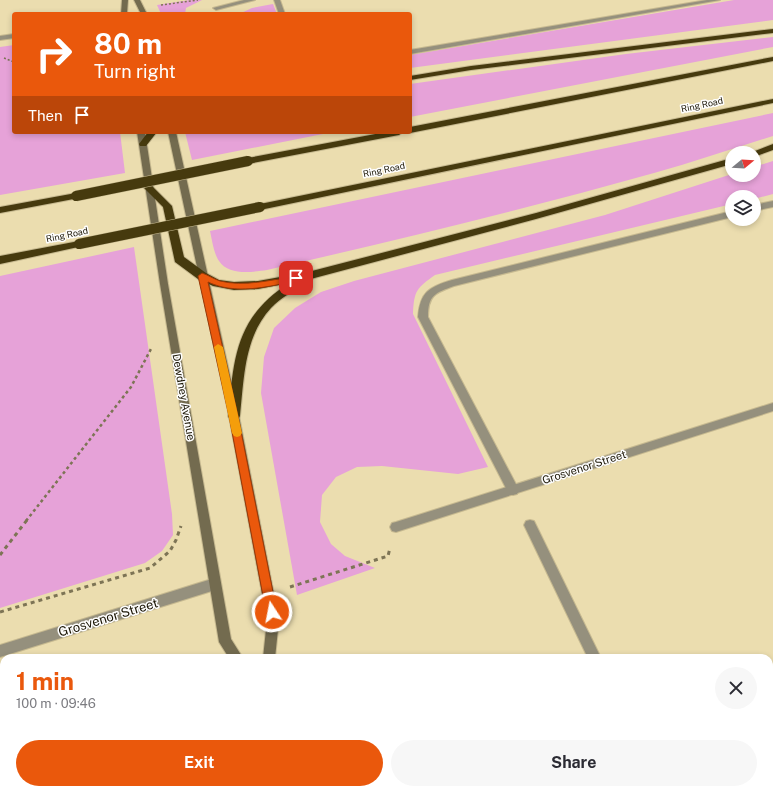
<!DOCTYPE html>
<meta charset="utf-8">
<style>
:root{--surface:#fff;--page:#f7f7f7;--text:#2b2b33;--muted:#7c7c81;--accent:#ea580c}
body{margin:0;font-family:"Public Sans",sans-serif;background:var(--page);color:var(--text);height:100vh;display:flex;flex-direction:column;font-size:15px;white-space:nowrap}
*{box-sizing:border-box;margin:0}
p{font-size:13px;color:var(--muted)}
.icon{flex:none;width:22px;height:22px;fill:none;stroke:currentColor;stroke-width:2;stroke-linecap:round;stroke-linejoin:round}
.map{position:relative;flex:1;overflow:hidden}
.panel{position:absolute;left:0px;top:654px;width:773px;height:140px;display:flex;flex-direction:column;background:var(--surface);border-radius:12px 12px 0 0;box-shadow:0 2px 6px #0003}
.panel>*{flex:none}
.hud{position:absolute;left:12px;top:12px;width:400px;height:122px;border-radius:4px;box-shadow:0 2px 6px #0003;background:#ea580c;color:#fff;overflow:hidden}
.needle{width:26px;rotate:72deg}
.fabs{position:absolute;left:725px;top:146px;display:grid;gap:8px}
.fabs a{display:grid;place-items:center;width:36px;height:36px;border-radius:50%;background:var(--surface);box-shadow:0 2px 6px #0003;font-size:20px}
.pin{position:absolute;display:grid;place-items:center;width:34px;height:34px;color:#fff;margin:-17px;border-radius:8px;box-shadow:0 2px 6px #0006}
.me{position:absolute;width:44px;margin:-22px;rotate:349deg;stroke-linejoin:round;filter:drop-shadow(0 0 3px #0008)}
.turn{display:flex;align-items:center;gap:14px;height:84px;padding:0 16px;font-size:18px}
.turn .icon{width:52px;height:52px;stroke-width:2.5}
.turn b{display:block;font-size:28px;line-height:34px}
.then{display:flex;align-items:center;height:38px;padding:0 16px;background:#0003;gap:8px;font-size:15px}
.round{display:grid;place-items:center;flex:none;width:42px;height:42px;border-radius:21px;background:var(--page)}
.overview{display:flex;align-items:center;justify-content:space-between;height:68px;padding:0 16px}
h1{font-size:24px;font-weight:700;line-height:30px;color:var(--accent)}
.button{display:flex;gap:8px;margin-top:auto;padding:8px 16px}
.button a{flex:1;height:46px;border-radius:24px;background:var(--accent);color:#fff;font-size:16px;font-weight:700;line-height:46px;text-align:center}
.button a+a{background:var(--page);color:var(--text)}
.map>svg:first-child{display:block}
.green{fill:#e6a2d8}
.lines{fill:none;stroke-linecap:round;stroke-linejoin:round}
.lane-casing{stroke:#c6b990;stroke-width:2}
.street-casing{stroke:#c6b990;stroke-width:2}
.secondary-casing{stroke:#c6b990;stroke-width:2}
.highway-casing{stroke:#c6b990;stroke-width:2}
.path-far2{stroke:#7d7455;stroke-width:1.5;stroke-dasharray:2 2;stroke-linecap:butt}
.path-far1{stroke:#7d7455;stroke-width:2.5;stroke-dasharray:3 3;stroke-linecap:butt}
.path{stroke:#7d7455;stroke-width:3;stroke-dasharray:4 4;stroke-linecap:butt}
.lane{fill:#95907d;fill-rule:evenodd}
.street{fill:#95907d;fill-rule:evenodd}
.secondary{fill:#736b4f;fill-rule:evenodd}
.highway{fill:#463a0e;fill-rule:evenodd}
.highway-bridge-casing{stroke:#c6b990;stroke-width:11;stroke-linecap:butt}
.highway-bridge{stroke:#463a0e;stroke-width:10}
.route{fill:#ea580c;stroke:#983908}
.slow{fill:#f59e0b}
.labels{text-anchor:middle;stroke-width:3;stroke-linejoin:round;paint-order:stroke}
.far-street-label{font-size:9px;fill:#1b1605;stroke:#fefefe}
.street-label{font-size:11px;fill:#1b1605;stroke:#fefefe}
.near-street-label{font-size:13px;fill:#1b1605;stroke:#fefefe}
</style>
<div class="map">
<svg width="773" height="794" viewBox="0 0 773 794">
<rect width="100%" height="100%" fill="#ebddaf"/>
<path class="green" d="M190,0H202L186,8L185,14H161L157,5Z
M734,0H773V20L410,68V55Z
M273,4L277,14H239L252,8Z
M773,37V47L410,117V84L626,54Z
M14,45V132H120L125,173L0,195V47Z
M773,113V136C734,148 694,162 654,173C526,209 397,240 267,270C252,272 229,276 219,261C214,254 212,240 210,231Z
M185,132H333L192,160Z
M773,161V194L754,199V197H732V204L435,275C417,288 414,290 413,314L488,467L458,474L382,466L357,467L336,477L322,495L320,522L331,544L345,556L375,568L297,595L261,393L264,357L274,328L295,308L321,292L354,281L605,215L732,174V175H754V167Z
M134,247L172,514L173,535L162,551L145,563L0,608V276Z"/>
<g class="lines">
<g class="lane-casing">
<path id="lane" d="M274,0H280L285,14H279Z
M707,0H720L410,54V50Z
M773,201V207L754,211V205Z
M732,211V217L454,286C435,293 428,295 428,317L519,490L517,494L513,495L509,494L418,317C420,292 429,287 452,280Z
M530,520L534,521L601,658H588L524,525L526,521Z
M773,761V775L769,777V763Z
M653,790H667L668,794H654Z
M707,790H729L728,794H706Z"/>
</g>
<g class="street-casing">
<path id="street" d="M244,0H255L216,10L213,8Z
M14,34V38L0,40V36Z
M773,403V411L396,532L392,531L390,527L392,523L396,522Z
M215,578L219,580L221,584L219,588L215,590L0,657V645Z"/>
</g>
<g class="secondary-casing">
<path id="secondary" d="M122,0H128L127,14H121Z
M134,0H140L147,14H141Z
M137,132H145L168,284L231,639L243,658H229L219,642L160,284Z
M168,132H176L239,416L279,620L275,658H263L267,620L229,416Z
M275,790H289L290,794H276Z"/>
</g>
<g class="highway-casing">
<path id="highway" d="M773,29V33L471,70L410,80V76L471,66Z
M773,57V61L410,133L408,132H410V127Z
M773,99V103L260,210L255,207L260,204Z
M148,132H157L146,146H140L139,144Z
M386,132H403L399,135L248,164L244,161L248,158Z
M773,144V150L754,157V153H750Z
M732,158V164L536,219L307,280L306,283C294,290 281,298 271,308C244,337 244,379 240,416L238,420L234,421L230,420L228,416C234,358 235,318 289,283L258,289L234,290L213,286L198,279L175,262L163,207L144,188L149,185L152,186L172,206L184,257L206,273L219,280L234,282L258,281L308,272L536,213Z
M76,193L81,196L79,198L0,213V207Z
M79,241L83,242L84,244L83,246L0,264V256Z"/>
</g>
<path class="path-far2" d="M161,5L198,0
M4,58L14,62"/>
<path class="path-far1" d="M26,521L131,387L152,347"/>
<path class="path" d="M0,555L27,520
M290,587L388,556L390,548
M0,612L150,568L170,551L176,540L181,526"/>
<use href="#lane" class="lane"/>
<use href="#street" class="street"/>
<use href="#secondary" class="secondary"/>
<use href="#highway" class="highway"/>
<g class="highway-bridge-casing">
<path id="highway-bridge" d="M76,196L248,161
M79,244L260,207"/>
</g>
<use href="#highway-bridge" class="highway-bridge"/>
</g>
<path class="route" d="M202,273C208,275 214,279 220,281C244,287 271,280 296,276L300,278L296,281C267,287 235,295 208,282L238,416L277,612L276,616L272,618L268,616L266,612L229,416L198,276Z"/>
<path class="slow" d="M218,344L223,347L242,433L240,436L237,437L234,436L232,433L214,347Z"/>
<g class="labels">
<g class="far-street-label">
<text transform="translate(702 105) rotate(-12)" y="3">Ring Road</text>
<text transform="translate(384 170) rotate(-12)" y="3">Ring Road</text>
<text transform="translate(67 235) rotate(-12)" y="3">Ring Road</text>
</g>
<g class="street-label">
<text transform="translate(184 397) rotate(80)" y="4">Dewdney Avenue</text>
<text transform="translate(584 467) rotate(-18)" y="4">Grosvenor Street</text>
</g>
<g class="near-street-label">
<text transform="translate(108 617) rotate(-17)" y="5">Grosvenor Street</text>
</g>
</g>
</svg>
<div class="fabs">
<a><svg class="needle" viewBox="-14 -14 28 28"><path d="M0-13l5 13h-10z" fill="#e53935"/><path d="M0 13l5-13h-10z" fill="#7c7c81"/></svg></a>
<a><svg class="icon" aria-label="layers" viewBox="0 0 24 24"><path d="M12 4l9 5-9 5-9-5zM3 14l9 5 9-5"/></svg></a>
</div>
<div class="pin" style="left:296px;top:278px;background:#d93025"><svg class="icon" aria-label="arrive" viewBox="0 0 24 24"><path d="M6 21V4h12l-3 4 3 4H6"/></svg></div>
<svg class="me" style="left:272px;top:612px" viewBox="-20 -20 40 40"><circle r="17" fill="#ea580c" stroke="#fff" stroke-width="3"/><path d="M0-11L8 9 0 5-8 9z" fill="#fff"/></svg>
<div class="hud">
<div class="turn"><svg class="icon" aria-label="right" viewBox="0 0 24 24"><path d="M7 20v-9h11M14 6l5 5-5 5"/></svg><div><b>80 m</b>Turn right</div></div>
<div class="then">Then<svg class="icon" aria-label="arrive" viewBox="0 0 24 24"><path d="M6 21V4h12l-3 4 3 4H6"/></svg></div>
</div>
<section class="panel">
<div class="overview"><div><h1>1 min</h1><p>100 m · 09:46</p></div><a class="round"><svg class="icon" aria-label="close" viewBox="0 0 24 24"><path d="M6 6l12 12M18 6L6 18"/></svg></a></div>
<div class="button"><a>Exit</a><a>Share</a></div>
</section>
</div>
